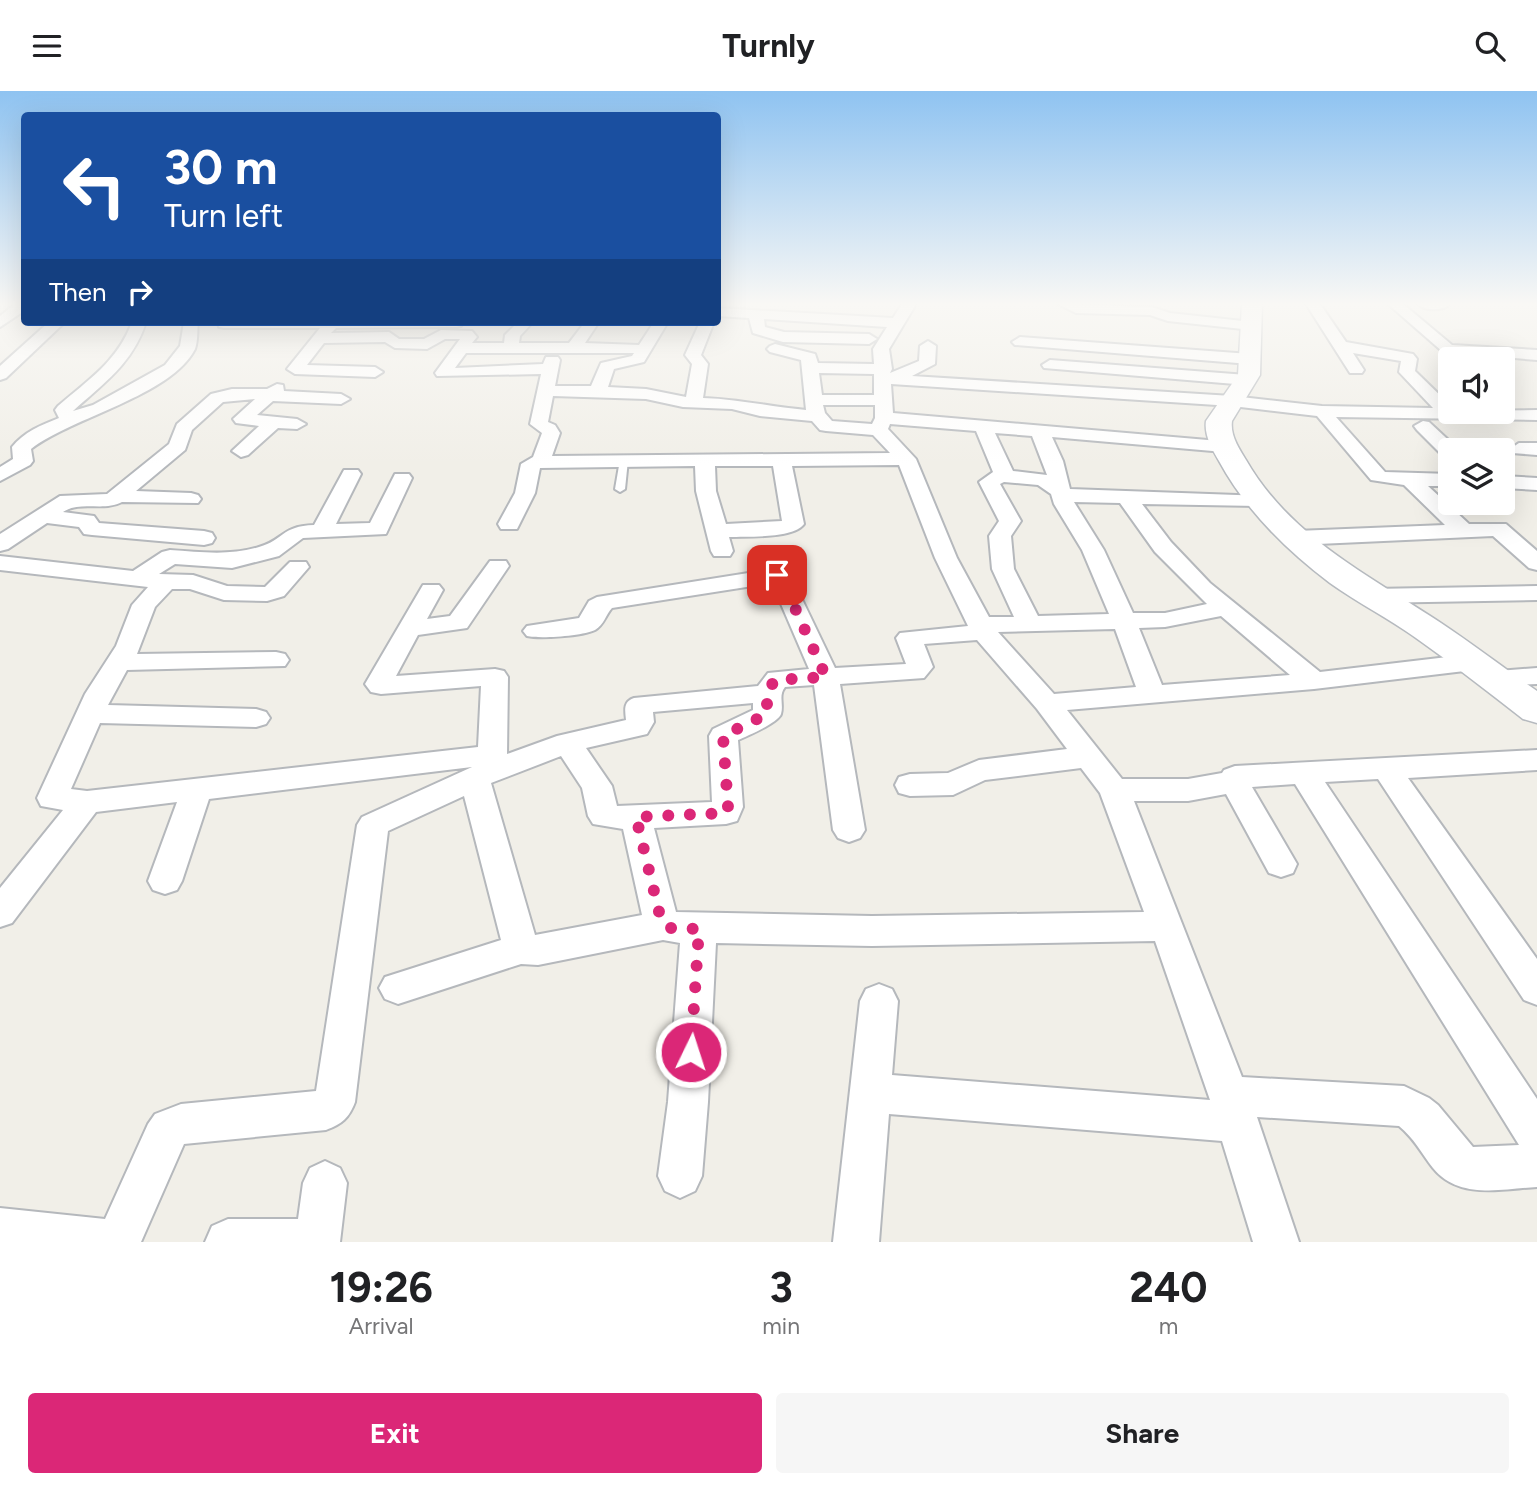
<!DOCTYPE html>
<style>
:root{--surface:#fff;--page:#f6f6f6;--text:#202124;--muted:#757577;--accent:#db2777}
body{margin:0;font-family:Figtree,sans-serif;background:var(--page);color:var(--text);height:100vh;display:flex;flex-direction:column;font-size:26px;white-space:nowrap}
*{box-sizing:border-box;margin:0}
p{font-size:23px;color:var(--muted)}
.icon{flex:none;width:38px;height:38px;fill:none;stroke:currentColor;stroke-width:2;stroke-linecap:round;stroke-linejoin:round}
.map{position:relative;height:1151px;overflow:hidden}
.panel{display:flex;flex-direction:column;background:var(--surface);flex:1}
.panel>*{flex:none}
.banner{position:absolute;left:21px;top:21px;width:700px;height:214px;border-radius:7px;box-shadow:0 7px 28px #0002;background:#1a4fa0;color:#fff;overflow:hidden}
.tools{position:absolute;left:1438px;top:256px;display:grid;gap:14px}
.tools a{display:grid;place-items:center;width:77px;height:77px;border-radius:7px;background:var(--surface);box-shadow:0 7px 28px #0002;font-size:35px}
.pin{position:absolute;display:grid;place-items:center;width:60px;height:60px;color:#fff;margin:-30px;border-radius:14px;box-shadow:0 4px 10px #0006}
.me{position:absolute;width:77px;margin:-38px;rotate:4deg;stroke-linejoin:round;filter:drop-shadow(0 0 5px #0008)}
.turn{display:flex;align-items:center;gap:24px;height:147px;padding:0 28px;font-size:32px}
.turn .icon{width:91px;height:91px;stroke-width:2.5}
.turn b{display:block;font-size:49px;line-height:60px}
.then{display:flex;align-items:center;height:66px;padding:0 28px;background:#0003;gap:14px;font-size:26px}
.eta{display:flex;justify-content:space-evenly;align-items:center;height:119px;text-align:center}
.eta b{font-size:42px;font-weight:700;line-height:49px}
.primary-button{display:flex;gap:14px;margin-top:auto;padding:14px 28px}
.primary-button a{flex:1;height:80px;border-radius:7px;background:var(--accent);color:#fff;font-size:28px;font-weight:700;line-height:80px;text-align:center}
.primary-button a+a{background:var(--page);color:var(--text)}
header{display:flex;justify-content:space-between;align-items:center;height:91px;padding:0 28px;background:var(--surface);font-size:32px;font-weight:700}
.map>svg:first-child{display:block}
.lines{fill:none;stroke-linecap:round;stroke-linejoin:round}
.lane-casing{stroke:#b5b8bc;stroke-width:4}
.street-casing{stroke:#b5b8bc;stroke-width:4}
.secondary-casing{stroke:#b6babf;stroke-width:3}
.lane{fill:#fff;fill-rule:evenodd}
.street{fill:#fff;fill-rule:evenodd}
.secondary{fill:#fff;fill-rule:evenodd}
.route{stroke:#db2777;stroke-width:12;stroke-dasharray:0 21.6}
</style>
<header><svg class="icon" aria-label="menu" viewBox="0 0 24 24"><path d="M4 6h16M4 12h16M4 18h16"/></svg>Turnly<svg class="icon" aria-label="search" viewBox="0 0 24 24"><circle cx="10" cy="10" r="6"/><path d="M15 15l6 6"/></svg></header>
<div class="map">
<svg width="1537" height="1151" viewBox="0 0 1537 1151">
<rect width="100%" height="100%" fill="#f1efe8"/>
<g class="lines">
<g class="lane-casing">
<path id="lane" d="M624,366L628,369L625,398L620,401L615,398L620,369Z"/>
</g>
<g class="street-casing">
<path id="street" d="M15,213H24V220L0,236V225Z
M902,213H916L889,258L892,278L890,282L919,270L920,255L928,250L936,255L935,273L912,285L1232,305L1322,315L1433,317L1399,281L1401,270L1353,262L1364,279L1362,282H1350L1306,213H1320L1346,251L1413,263L1417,268L1415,280L1451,315V320L1537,319V329L1336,326L1385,381L1451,383V395H1428L1469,433H1506L1537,460V479L1529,477L1493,445L1296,454L1288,452L1285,447L1288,442L1296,440L1445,434L1404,394L1371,389L1317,325L1232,315L891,293L893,322L1231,351L1233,355L1224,361L1052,346L1063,370L1070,398L1265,405L1268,409L1265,413L1258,415L1142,413L1171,451L1210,492L1320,581L1473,563L1482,565L1486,571L1482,577L1473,579L1314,598L1067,619L1122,688H1188L1222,682L1224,679L1235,675L1537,659V679L1408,687L1537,868V914L1524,909L1378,688L1325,691L1537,1008V1096C1502,1098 1459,1109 1433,1077C1422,1063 1414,1047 1399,1035L1257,1026L1299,1151H1253L1222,1050L889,1023L879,1151H833L860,910L866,898L879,893L892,898L898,910L892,984L1210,1009L1155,850L872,855L716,852L708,1011L702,1085L695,1100L680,1107L665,1100L658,1085L668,1011L680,852L663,849L538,874L521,873L398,913L385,908L379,897L385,886L501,849L464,705L388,740L355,1011C349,1027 342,1033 326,1039L184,1053L141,1151H0V1117L105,1128L148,1033L155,1023L181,1013L316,1000L357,734L362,726L472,676L209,708L182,790L177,799L165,803L153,799L148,790L177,711L96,721L12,832L0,836V797L63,719L41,715L37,707L85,603L116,555L132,514L148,496L0,479V465L133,480L162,461L170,459C201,461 229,465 259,456C284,449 281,435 314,434L344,379H358L361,383L336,433L370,432L395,383H409L412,387L386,443L303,447L279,465L232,477L175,473L159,483L193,484L227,495L265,496L290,471H306L309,476L284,505L267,510L224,509L190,498H172L155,516L137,563L276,561L285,563L289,569L285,575L127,579L108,614L256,618L266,621L270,627L266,633L256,636L100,632L71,698L87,700L478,656L481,595L381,603L371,601L365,593L423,494H439L443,499L427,528L450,525L490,470H506L509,475L467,537L418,544L396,585L495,578L504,580L508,586L507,663L557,645L626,629C625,619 623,611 634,607L758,595L768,582L809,578L772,492L612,517C606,523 604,534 595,539C583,545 540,548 527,545L523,540L527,535L579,527L589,510L597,506L780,477L788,479L835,577L906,573L896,547L900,542L968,535L935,467L899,374L792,375L804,433C793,448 748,445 729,446L733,460L730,465H714L711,460L696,400L695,375L540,377L535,402L517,438H501L498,433L515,402L521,373L533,366L542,342L530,333L541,283L437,285L435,282L460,248H445L427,258L395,257L385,251L324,252L307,274L375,276L383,281L375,286L295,283L287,278L320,237H224L219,236L218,231H463L461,235L456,236L336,237L331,242L389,241L399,248H424L441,239L472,240L477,246L472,252H504L505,244L518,231H533L520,245L519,252H569L585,231H599L585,252L639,254L654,231H668L644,271L614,278L608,296L646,298L686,306L692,273L685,264L700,231H714L701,264L708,273L703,307C738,308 772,316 806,319L801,269L770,261L767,258L770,255L775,253L815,263L818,272L874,273L873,258L887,236L764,228L765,236L784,241L869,243L877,248L869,253L783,251L753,242L749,227L718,225V217L893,227ZM466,262H634L632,265L601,272L591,295H555L560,269L558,266H546L543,273L455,277ZM819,282L874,283V304H822ZM553,305L646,308L683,316L732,318L760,325L812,330L820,339L826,340L873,344L890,362L552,365L560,342L555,334L548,331ZM823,314H875V327L872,333L832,330L825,322ZM890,333L976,340L993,381L979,391L999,430L989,445L992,478L1014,526H989L957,467L916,368L888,338ZM995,342L1032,345L1047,384L1013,380ZM715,375H773L782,430L726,433L716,400ZM1004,391L1038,394L1051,403L1054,413L1082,459L1109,523L1038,525L1014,478L1011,445L1021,430L1000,393ZM1074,411L1120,412L1155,461L1207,513L1165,522H1133L1104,459ZM1221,525L1290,584L1162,594L1139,537L1165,536ZM1115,538L1136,596L1054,603L998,541ZM977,549L1037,618L1067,658L979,669L948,682L910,683L899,686L895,694L899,702L910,705L953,704L985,689L1081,677L1100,702L1144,821L872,825L676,821L654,737L726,733L737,730L743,716L738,649C747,645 778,632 781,623C784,613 778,605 785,596L814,594L833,739L838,747L849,751L860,747L865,739L840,593L924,587L933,576L924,553ZM753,612V619L713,638L709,645L712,711L617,715L612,695L586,657L647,643L654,631L653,621ZM561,665L582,697L588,725L593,733L623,738L642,824L535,844L491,692ZM1295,693L1519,1054L1473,1056L1438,1014L1429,1007L1404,995L1242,986L1134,710H1188L1226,703L1269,782L1281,786L1293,782L1297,773L1252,696Z
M1058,213L1152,216L1170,222L1252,231L1259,235L1252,239L1168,230L1150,224L1076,222Z
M1388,213H1403L1452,254L1537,259V269L1443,261Z
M1418,213H1450C1443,220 1425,220 1418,213Z
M49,231H65L6,287L0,289V275Z
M132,231H146C133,272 104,292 73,320L93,314L165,274L180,255L184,231H198C197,239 198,250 195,258C171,305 72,326 31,358L33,370L30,374L0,390V376L13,368L12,356C24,341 41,334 59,327L55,319L58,315C88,289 118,270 132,231Z
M1020,246L1250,263L1258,268L1250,273L1015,254L1012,251Z
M1050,269L1247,284L1255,289L1247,294L1044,277L1042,274Z
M277,293L283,294L284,300L341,303L350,308L341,313L273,310L257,324L297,328L306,333L297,338L278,337L248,364L241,366L232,360L259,335L236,332L233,328L255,308L223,311L192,339L185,359L136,400L191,402L198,404L201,408L198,412L122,411C103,421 81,409 63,421L94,425L99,432L204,440L212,442L215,447L212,452L204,454L92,444L84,443L79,436L47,432L8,458L0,460V443L60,405L107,403L169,353L177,333L211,303L232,298H267Z
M1423,330L1429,331L1458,358L1451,359V368L1444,366L1417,339L1414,335Z
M1519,352H1537V364L1512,362L1510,358Z
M1503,385L1537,387V399L1503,397Z
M1537,495V509L1372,512L1364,510L1360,505L1364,500L1372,498Z
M1537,577V593L1494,595L1485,593L1481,587L1485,581Z
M325,1070L340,1077L347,1092L340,1151H205L212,1135L228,1128H298L303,1092L310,1077Z"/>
</g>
<g class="secondary-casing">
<path id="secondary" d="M1242,213H1262L1260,284L1232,330C1230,344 1239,358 1246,369C1290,446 1370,485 1441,532C1474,554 1505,578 1537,600V632L1523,628C1488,601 1453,573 1416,547C1388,527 1358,512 1330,492C1286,459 1245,418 1219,370C1212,358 1204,344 1206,330L1238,284Z"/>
</g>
<use href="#lane" class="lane"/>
<use href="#street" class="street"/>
<use href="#secondary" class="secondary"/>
</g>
<linearGradient id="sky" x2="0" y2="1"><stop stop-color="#8fc3f1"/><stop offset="0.57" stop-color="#f9f8f5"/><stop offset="1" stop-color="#f9f8f5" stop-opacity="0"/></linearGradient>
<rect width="1537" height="374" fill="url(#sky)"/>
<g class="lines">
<path class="route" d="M691,961L699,838L671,837L661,829L636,726L726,722L728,716L723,645L767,623V601L775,589L826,586L781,486L777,484"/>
</g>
</svg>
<div class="tools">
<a><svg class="icon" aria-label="sound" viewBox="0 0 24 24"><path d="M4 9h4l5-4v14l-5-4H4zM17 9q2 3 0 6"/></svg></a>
<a><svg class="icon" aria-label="layers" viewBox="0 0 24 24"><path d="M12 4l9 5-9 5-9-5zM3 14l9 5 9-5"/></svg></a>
</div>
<div class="pin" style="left:777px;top:484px;background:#d93025"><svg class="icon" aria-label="arrive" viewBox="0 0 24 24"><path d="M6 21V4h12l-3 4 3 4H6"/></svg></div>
<svg class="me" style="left:691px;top:961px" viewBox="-20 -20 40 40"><circle r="17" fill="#db2777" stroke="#fff" stroke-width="3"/><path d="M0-11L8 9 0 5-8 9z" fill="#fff"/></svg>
<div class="banner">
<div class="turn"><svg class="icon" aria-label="left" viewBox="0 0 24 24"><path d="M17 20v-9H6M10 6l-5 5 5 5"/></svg><div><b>30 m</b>Turn left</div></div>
<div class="then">Then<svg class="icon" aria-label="right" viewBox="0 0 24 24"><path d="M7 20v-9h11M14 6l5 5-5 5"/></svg></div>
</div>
</div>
<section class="panel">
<div class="eta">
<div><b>19:26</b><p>Arrival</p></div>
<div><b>3</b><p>min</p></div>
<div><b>240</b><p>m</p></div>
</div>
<div class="primary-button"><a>Exit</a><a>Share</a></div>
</section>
